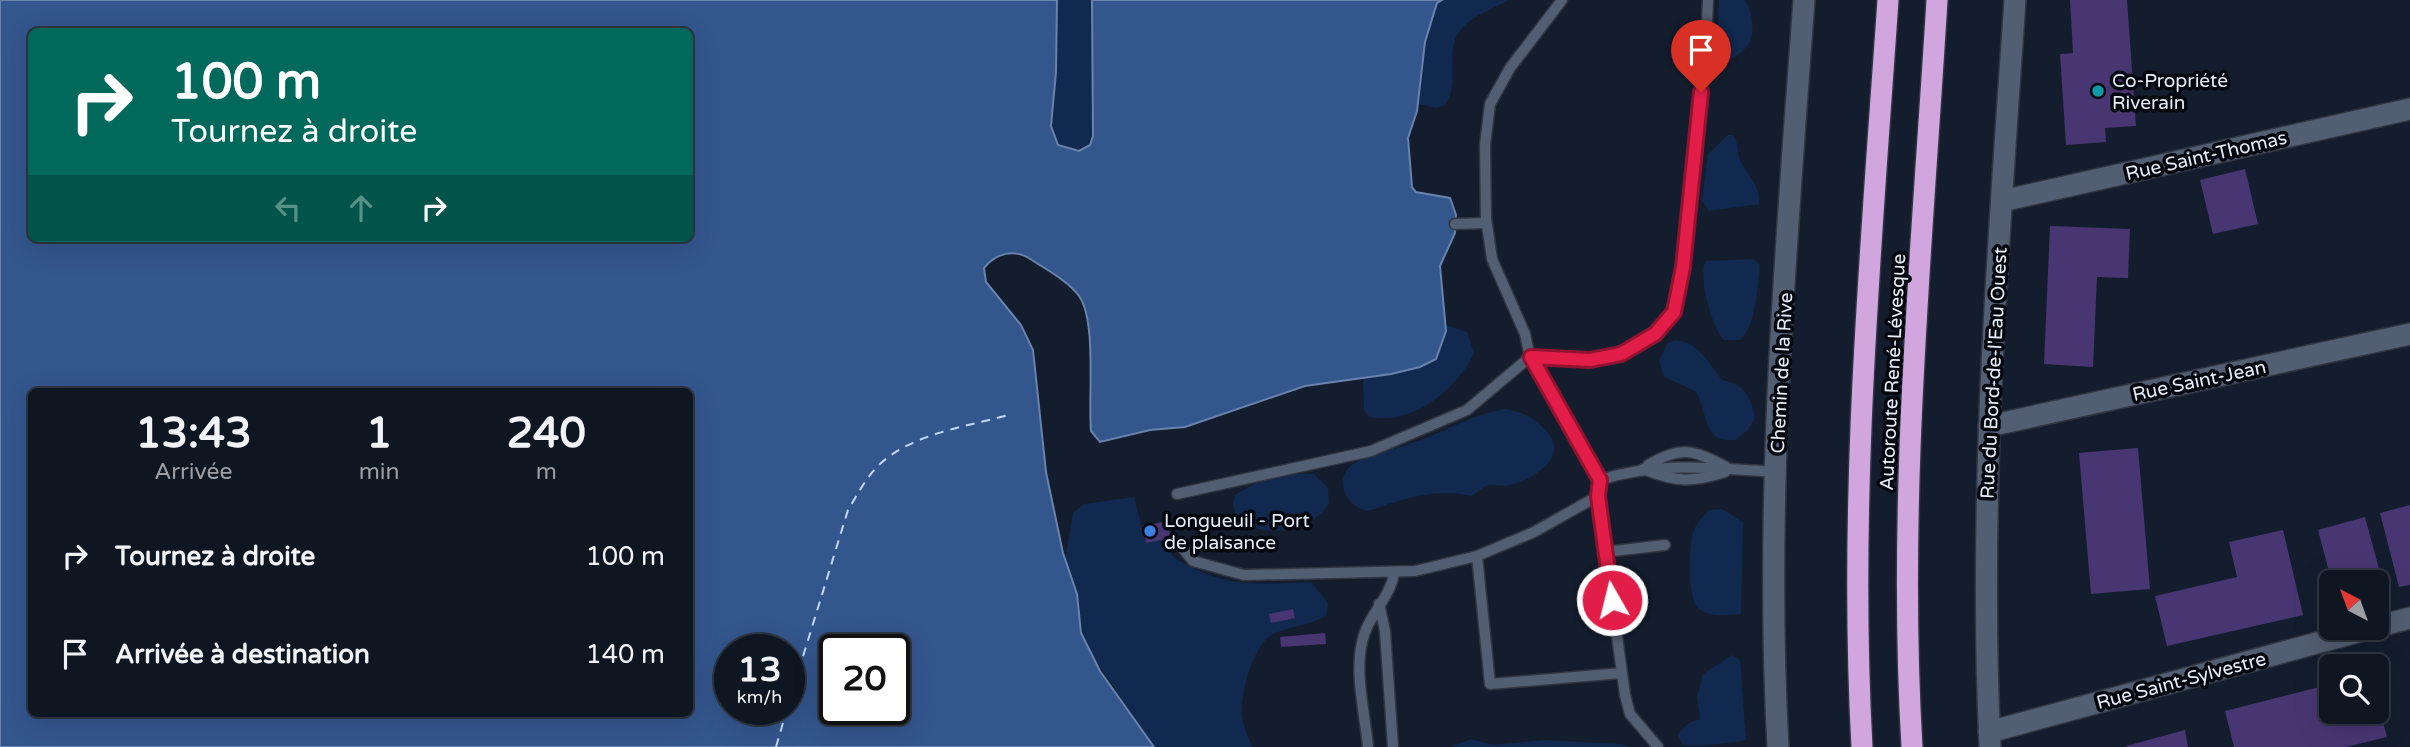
<!DOCTYPE html>
<html lang="fr">
<meta charset="utf-8">
<style>
:root{--surface:#0e1622;--page:#1c232f;--text:#f1f3f6;--muted:#9b9fa5;--line:#2e3540}
body{margin:0;font-family:"Varela Round",sans-serif;background:var(--page);color:var(--text);height:100vh;display:flex;flex-direction:column;font-size:26px;white-space:nowrap}
*{box-sizing:border-box;margin:0}
p{font-size:23px;color:var(--muted)}
.icon{flex:none;width:38px;height:38px;fill:none;stroke:currentColor;stroke-width:2;stroke-linecap:round;stroke-linejoin:round}
.map{position:relative;flex:1;overflow:hidden}
.panel{position:absolute;left:28px;top:388px;width:665px;height:329px;display:flex;flex-direction:column;background:var(--surface);border-radius:10px;box-shadow:0 7px 28px #0002,0 0 0 2px var(--line)}
.panel>*{flex:none}
.top-card{position:absolute;left:28px;top:28px;width:665px;height:214px;border-radius:10px;box-shadow:0 7px 28px #0002,0 0 0 2px var(--line);background:#00695c;color:#fff;overflow:hidden}
.needle{width:46px;rotate:319deg}
.controls{position:absolute;left:2319px;top:570px;display:grid;gap:14px}
.controls a{display:grid;place-items:center;width:70px;height:70px;border-radius:10px;background:var(--surface);box-shadow:0 7px 28px #0002,0 0 0 2px var(--line);font-size:35px}
.speed{position:absolute;left:714px;top:634px;display:flex;gap:14px;font-size:35px;font-weight:700;text-align:center}
.speed>*{display:grid;place-content:center;width:91px;height:91px;border-radius:50%;background:var(--surface);box-shadow:0 7px 28px #0002,0 0 0 2px var(--line);line-height:1}
.speed small{font-size:18px;font-weight:400}
.speed .limit{border:4px solid #111;border-radius:10px;background:#fff;color:#111}
.pin{position:absolute;display:grid;place-items:center;width:60px;height:60px;color:#fff;margin:-72px -30px;border-radius:50% 50% 50% 0;rotate:-45deg;box-shadow:0 0 7px #0007}
.pin .icon{rotate:45deg}
.me{position:absolute;width:77px;margin:-38px;rotate:352deg;stroke-linejoin:round;filter:drop-shadow(0 0 5px #0008)}
.turn{display:flex;align-items:center;gap:24px;height:147px;padding:0 28px;font-size:32px}
.turn .icon{width:91px;height:91px;stroke-width:2.5}
.turn b{display:block;font-size:49px;line-height:60px}
.lanes{display:flex;align-items:center;height:66px;padding:0 28px;background:#0003;justify-content:center;gap:35px;direction:ltr}
.lanes .off{opacity:.35}
.eta{display:flex;justify-content:space-evenly;align-items:center;height:119px;text-align:center}
.eta b{font-size:42px;font-weight:800;line-height:49px}
ul{padding:0;list-style:none}
li{display:flex;align-items:center;gap:21px;height:98px;padding:0 28px}
li div{flex:1}
li b{display:block;font-size:26px}
li em{font-style:normal}
.map>svg:first-child{display:block}
.green{fill:#11294e}
.water{fill:#33568d;stroke:#6983ad;stroke-width:2;fill-rule:evenodd}
.lines{fill:none;stroke-linecap:round;stroke-linejoin:round}
.ferry{stroke:#c2d7f9;stroke-width:2;stroke-dasharray:9 7;stroke-linecap:butt}
.building{fill:#483672}
.lane-casing{stroke:#303542;stroke-width:13}
.street-casing{stroke:#303542;stroke-width:24}
.secondary-casing{stroke:#303542;stroke-width:24}
.highway-casing{stroke:#303542;stroke-width:24}
.lane{stroke:#525e71;stroke-width:10}
.street{stroke:#525e71;stroke-width:21}
.secondary{stroke:#525e71;stroke-width:21}
.highway{stroke:#d1a5de;stroke-width:21}
.route-casing{stroke:#92132f;stroke-width:18}
.route{stroke:#e11d48;stroke-width:12}
.culture-dot{fill:#0f9aa8;stroke:#04070e;stroke-width:2.5}
.shop-dot{fill:#3f7fe0;stroke:#04070e;stroke-width:2.5}
.labels{text-anchor:middle;stroke-width:7;stroke-linejoin:round;paint-order:stroke}
.poi-label{font-size:19px;fill:#e6edf8;stroke:#04070e;text-anchor:start}
.street-label{font-size:19px;fill:#e6edf8;stroke:#04070e}
</style>
<div class="map">
<svg width="2410" height="747" viewBox="0 0 2410 747">
<rect width="100%" height="100%" fill="#131d2d"/>
<path class="green" d="M1057,0H1092L1093,136L1090,145L1079,151L1058,145L1051,126L1056,72Z
M1442,0H1509C1494,8 1469,17 1459,32C1444,54 1461,81 1445,105L1436,108L1418,104L1425,42L1437,3Z
M1719,0H1744C1750,7 1751,12 1752,21C1755,45 1744,52 1724,63L1717,62Z
M1728,135H1733C1740,145 1736,153 1741,162C1748,176 1761,186 1759,204L1709,211L1702,201L1708,154Z
M1754,259L1760,265C1758,284 1756,327 1740,340H1724C1712,329 1697,274 1706,261Z
M1446,325L1467,332L1474,353C1458,389 1412,426 1369,417L1364,410L1363,378L1420,367L1446,331Z
M1675,340C1698,341 1710,365 1722,380C1744,384 1751,396 1755,418L1748,430L1735,440C1700,444 1709,409 1695,391L1664,377L1659,360L1667,344Z
M1506,409C1526,413 1535,418 1548,433C1569,457 1533,479 1511,485C1504,487 1497,484 1489,485C1483,486 1477,493 1471,496C1445,489 1417,495 1392,503C1380,506 1373,513 1361,509C1342,502 1335,473 1355,463C1375,452 1400,448 1421,440C1452,428 1474,414 1506,409Z
M1298,474H1314L1328,488L1329,504C1309,533 1265,540 1236,518L1233,503L1235,495L1256,483Z
M1134,497L1146,543L1167,539L1172,556C1222,589 1254,584 1311,582L1328,603L1326,616C1307,626 1292,626 1275,633C1253,642 1240,695 1242,716C1243,726 1249,738 1252,747H1154L1088,649L1081,632L1077,594L1065,559L1073,513L1084,504Z
M1722,509L1743,522L1741,614C1727,615 1710,618 1698,608C1687,599 1689,546 1693,533C1696,524 1702,517 1709,510Z
M1732,655L1740,660L1746,740C1734,743 1694,747 1683,745L1678,735C1684,726 1689,722 1700,719L1697,697L1703,674Z
M1471,739L1494,745L1544,740L1620,744L1630,747H1451Z"/>
<path class="water" d="M0,0H1057L1056,72L1051,126L1058,145L1079,151L1090,145L1093,136L1092,0H1442L1437,3L1425,42L1417,111L1408,138L1412,187L1416,192L1450,198L1456,215L1455,233L1440,266L1446,331L1436,359L1420,367L1391,374L1305,386L1185,427L1150,430L1100,442L1091,431C1088,398 1097,321 1079,296C1068,281 1047,270 1032,260C1015,248 996,253 984,268L986,282L1021,325L1033,350L1046,472L1063,553L1077,594L1081,633L1100,671L1154,747H0ZM32,32H690V238H32ZM32,392H690V714H32ZM730,649H789V709H730ZM835,649H894V709H835Z"/>
<g class="lines">
<path class="ferry" d="M789,702L848,510C858,494 866,477 880,464C913,433 970,426 1012,414
M776,747L787,709"/>
</g>
<path class="building" d="M2070,0H2127L2136,126L2105,128L2106,142L2066,145L2060,54L2073,53Z
M2245,169L2258,224L2213,234L2200,180Z
M2050,226L2130,229L2128,278L2097,277L2093,367L2044,364Z
M2138,448L2150,589L2091,594L2079,453Z
M2410,505V585L2399,587L2380,513Z
M2365,517L2385,591L2376,593V583H2332L2318,530Z
M1167,521L1171,538L1146,543L1143,526Z
M2283,530L2303,615L2167,646L2155,596L2237,577L2229,542Z
M1293,609L1295,618L1271,623L1269,614Z
M1325,633L1326,644L1281,647L1280,637Z
M2331,684V712H2376L2377,700L2387,737L2346,747H2234L2225,711Z
M2185,730L2188,747H2127L2126,746Z"/>
<g class="lines">
<g class="lane-casing">
<path id="lane" d="M1562,0L1510,68L1490,104L1485,145L1486,218L1492,259L1525,334L1530,357L1600,480L1598,496L1625,695L1630,714L1658,747
M1455,224L1486,223
M1648,465C1681,446 1693,449 1726,467
M1643,469C1676,482 1691,483 1725,472
M1600,480C1659,461 1715,468 1776,472
M1177,494L1371,451L1467,410L1530,357C1547,354 1563,359 1579,360C1621,361 1670,338 1679,293L1706,45L1708,0
M1180,545L1193,561L1244,575L1415,571L1477,556L1534,532L1598,496
M1605,552L1665,545
M1477,556L1490,684L1622,673
M1379,604L1385,631L1393,747
M1368,747C1365,712 1352,666 1365,632C1372,612 1392,594 1394,572"/>
</g>
<g class="street-casing">
<path id="street" d="M2002,201L2410,109
M1989,426L2410,334
M2376,627L2410,618
M1989,732L2372,628
M1778,747C1764,498 1786,248 1804,0"/>
</g>
<g class="secondary-casing">
<path id="secondary" d="M1990,747C1978,498 1998,249 2015,0"/>
</g>
<g class="highway-casing">
<path id="highway" d="M1862,747C1848,498 1871,248 1888,0
M1912,747C1897,498 1922,249 1937,0"/>
</g>
<use href="#lane" class="lane"/>
<use href="#street" class="street"/>
<use href="#secondary" class="secondary"/>
<use href="#highway" class="highway"/>
</g>
<g class="lines">
<g class="route-casing">
<path id="route" d="M1612,600L1598,496L1600,480L1531,357L1590,360L1621,354L1655,334L1674,312L1683,267L1701,92"/>
</g>
<use href="#route" class="route"/>
</g>
<circle class="culture-dot" cx="2098" cy="91" r="7"/>
<circle class="shop-dot" cx="1150" cy="531" r="7"/>
<g class="labels">
<g class="poi-label">
<text x="2112" y="87">Co-Propriété<tspan x="2112" dy="22">Riverain</tspan></text>
<text x="1164" y="527">Longueuil - Port<tspan x="1164" dy="22">de plaisance</tspan></text>
</g>
<g class="street-label">
<text transform="translate(2206 155) rotate(-13)" y="7">Rue Saint-Thomas</text>
<text transform="translate(1892 372) rotate(-87)" y="7">Autoroute René-Lévesque</text>
<text transform="translate(1781 373) rotate(-87)" y="7">Chemin de la Rive</text>
<text transform="translate(1993 373) rotate(-87)" y="7">Rue du Bord-de-l'Eau Ouest</text>
<text transform="translate(2199 380) rotate(-12)" y="7">Rue Saint-Jean</text>
<text transform="translate(2181 680) rotate(-15)" y="7">Rue Saint-Sylvestre</text>
</g>
</g>
</svg>
<div class="controls">
<a><svg class="needle" viewBox="-14 -14 28 28"><path d="M0-13l5 13h-10z" fill="#e53935"/><path d="M0 13l5-13h-10z" fill="#9b9fa5"/></svg></a>
<a><svg class="icon" aria-label="search" viewBox="0 0 24 24"><circle cx="10" cy="10" r="6"/><path d="M15 15l6 6"/></svg></a>
</div>
<div class="speed"><div>13<small>km/h</small></div><div class="limit">20</div></div>
<div class="pin" style="left:1701px;top:92px;background:#d93025"><svg class="icon" aria-label="arrive" viewBox="0 0 24 24"><path d="M6 21V4h12l-3 4 3 4H6"/></svg></div>
<svg class="me" style="left:1612px;top:600px" viewBox="-20 -20 40 40"><circle r="17" fill="#e11d48" stroke="#fff" stroke-width="3"/><path d="M0-11L8 9 0 5-8 9z" fill="#fff"/></svg>
<div class="top-card">
<div class="turn"><svg class="icon" aria-label="right" viewBox="0 0 24 24"><path d="M7 20v-9h11M14 6l5 5-5 5"/></svg><div><b>100 m</b>Tournez à droite</div></div>
<div class="lanes"><svg class="icon off" aria-label="left" viewBox="0 0 24 24"><path d="M17 20v-9H6M10 6l-5 5 5 5"/></svg><svg class="icon off" aria-label="ahead" viewBox="0 0 24 24"><path d="M12 20V5M6 11l6-6 6 6"/></svg><svg class="icon" aria-label="right" viewBox="0 0 24 24"><path d="M7 20v-9h11M14 6l5 5-5 5"/></svg></div>
</div>
<section class="panel">
<div class="eta">
<div><b>13:43</b><p>Arrivée</p></div>
<div><b>1</b><p>min</p></div>
<div><b>240</b><p>m</p></div>
</div>
<ul>
<li><svg class="icon" aria-label="right" viewBox="0 0 24 24"><path d="M7 20v-9h11M14 6l5 5-5 5"/></svg><div><b>Tournez à droite</b></div><em>100 m</em></li>
<li><svg class="icon" aria-label="arrive" viewBox="0 0 24 24"><path d="M6 21V4h12l-3 4 3 4H6"/></svg><div><b>Arrivée à destination</b></div><em>140 m</em></li>
</ul>
</section>
</div>
